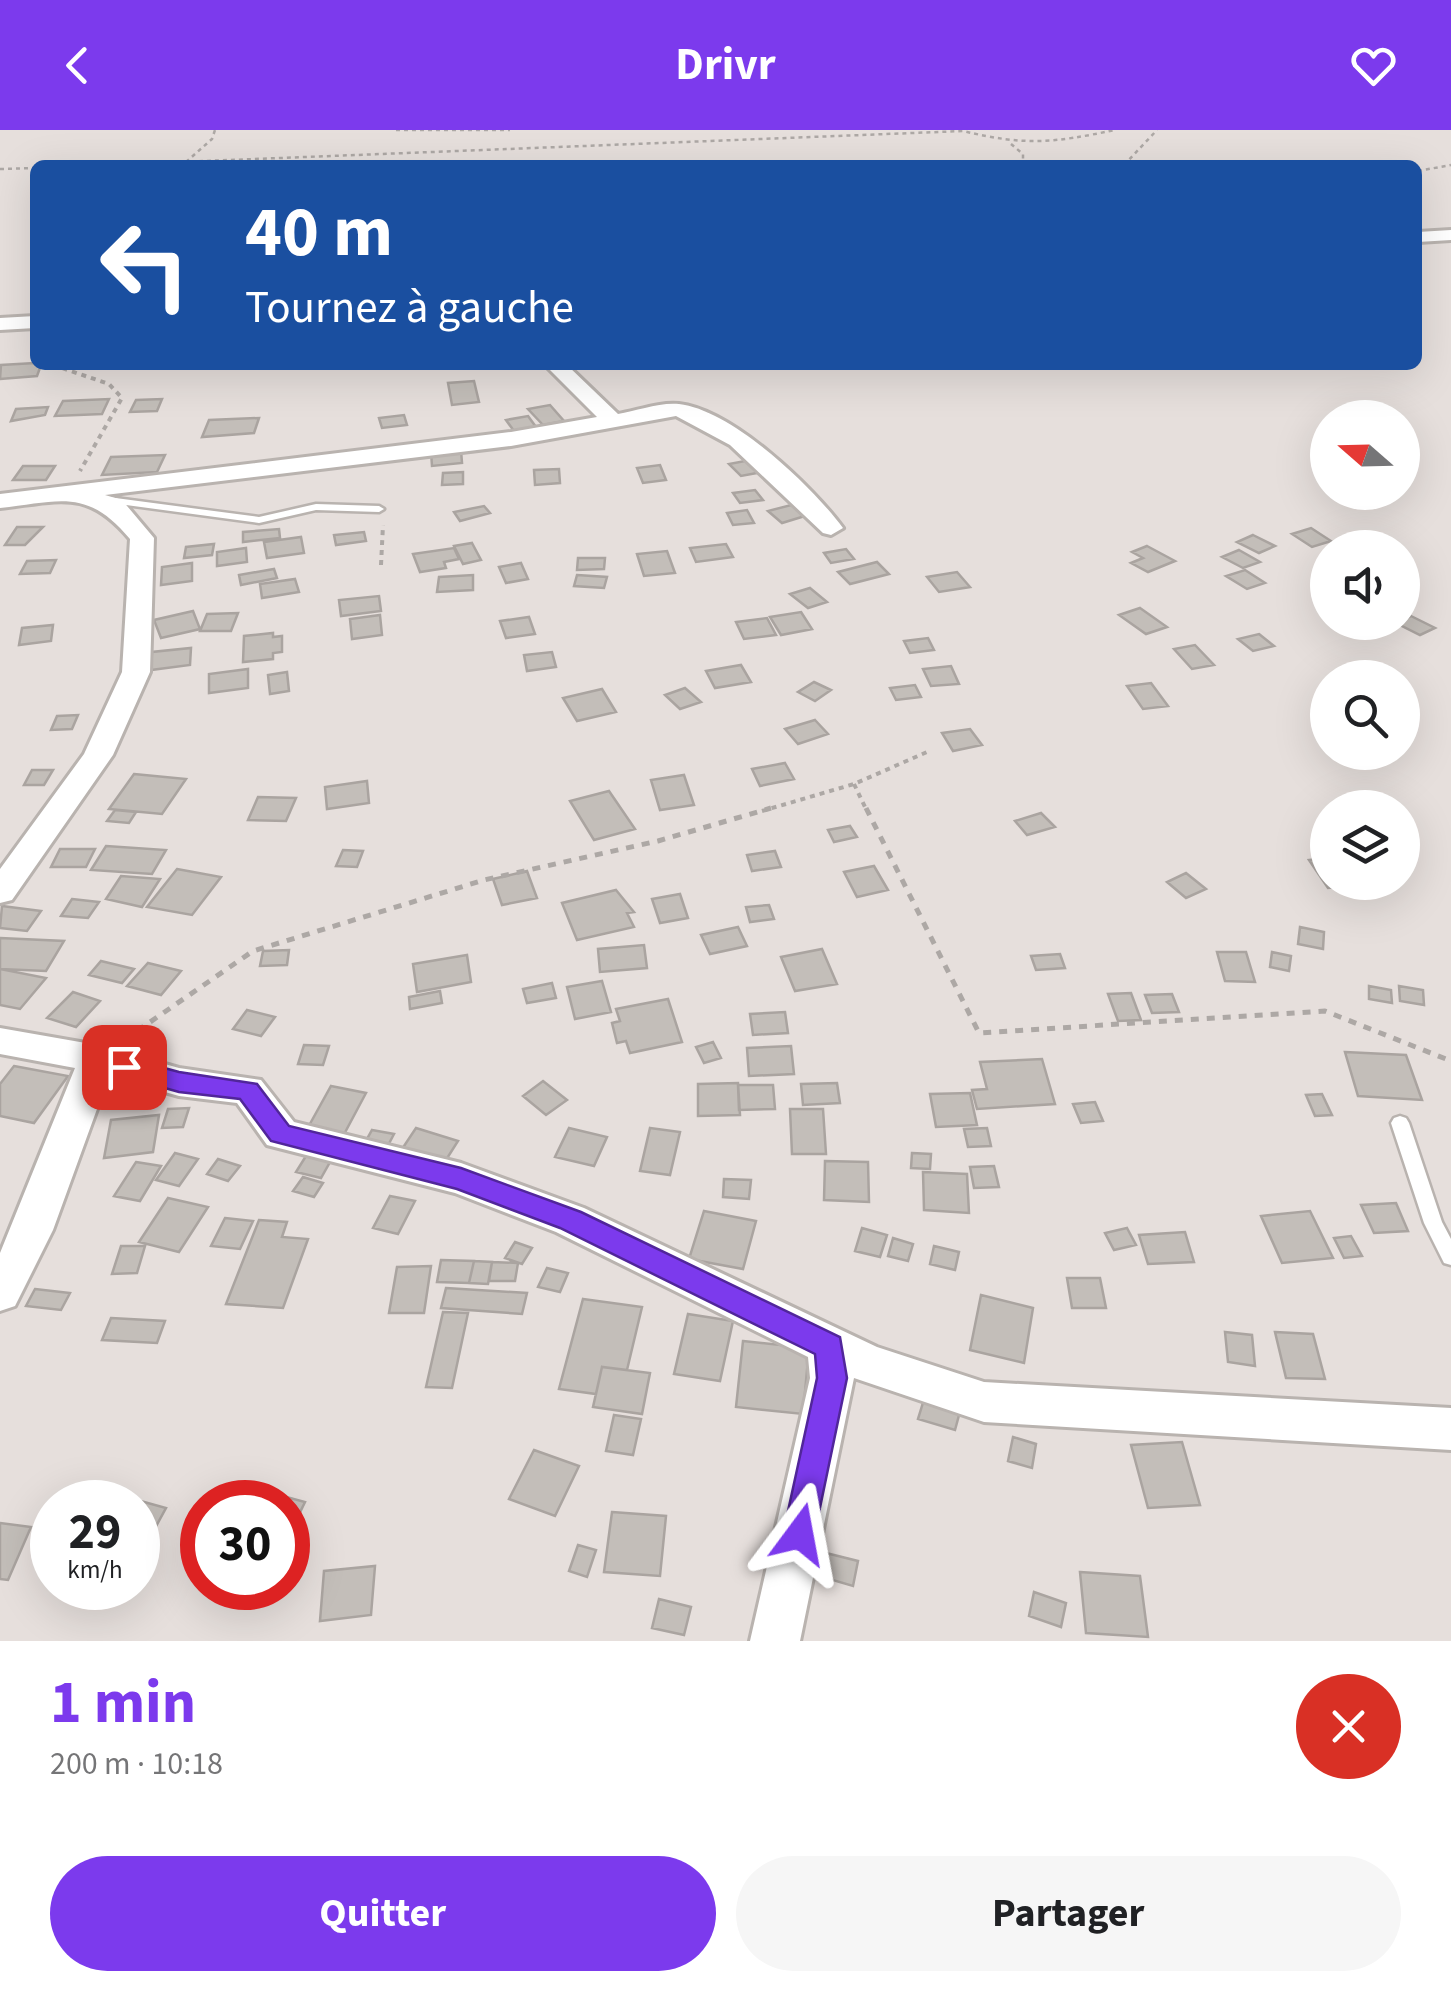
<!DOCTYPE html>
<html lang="fr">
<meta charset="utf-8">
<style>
:root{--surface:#fff;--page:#f6f6f6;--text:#202124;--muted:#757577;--accent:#7c3aed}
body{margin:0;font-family:"Source Sans 3",sans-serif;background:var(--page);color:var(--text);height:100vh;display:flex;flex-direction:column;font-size:38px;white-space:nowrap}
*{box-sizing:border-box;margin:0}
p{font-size:32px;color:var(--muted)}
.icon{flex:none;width:55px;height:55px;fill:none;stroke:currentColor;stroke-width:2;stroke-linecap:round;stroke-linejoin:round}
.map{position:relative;height:1511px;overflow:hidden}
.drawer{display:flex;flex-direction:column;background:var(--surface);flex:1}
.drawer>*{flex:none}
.guide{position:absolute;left:30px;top:30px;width:1392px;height:210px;border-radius:15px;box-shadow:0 10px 40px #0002;background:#1a4fa0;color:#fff;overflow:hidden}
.needle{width:65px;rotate:290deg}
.tools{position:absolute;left:1310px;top:270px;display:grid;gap:20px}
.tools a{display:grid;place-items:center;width:110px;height:110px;border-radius:50%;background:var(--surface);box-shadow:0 10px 40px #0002;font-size:50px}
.speed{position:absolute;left:30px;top:1350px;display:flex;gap:20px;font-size:50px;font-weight:700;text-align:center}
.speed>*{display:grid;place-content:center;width:130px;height:130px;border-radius:50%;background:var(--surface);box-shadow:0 10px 40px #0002;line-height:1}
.speed small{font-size:25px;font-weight:400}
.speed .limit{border:15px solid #d22;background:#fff;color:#111}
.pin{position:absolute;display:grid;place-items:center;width:85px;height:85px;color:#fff;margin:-42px;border-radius:20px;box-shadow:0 5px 15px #0006}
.me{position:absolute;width:110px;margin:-55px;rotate:13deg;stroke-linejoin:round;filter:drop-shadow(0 0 8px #0008)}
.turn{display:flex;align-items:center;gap:35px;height:210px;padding:0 50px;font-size:45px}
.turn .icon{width:130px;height:130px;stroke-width:2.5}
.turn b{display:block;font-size:70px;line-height:85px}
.round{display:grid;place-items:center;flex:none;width:105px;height:105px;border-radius:52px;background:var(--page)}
.overview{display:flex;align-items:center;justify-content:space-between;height:170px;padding:0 50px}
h1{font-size:60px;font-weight:700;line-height:75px;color:var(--accent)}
.cta{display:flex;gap:20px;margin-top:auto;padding:20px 50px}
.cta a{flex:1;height:115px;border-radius:60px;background:var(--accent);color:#fff;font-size:40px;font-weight:700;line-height:115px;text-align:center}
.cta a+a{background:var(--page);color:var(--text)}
header{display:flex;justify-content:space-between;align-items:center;height:130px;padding:0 50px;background:var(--accent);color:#fff;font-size:45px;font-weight:700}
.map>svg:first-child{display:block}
.building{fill:#c3beb9;stroke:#aaa4a0;stroke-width:2.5}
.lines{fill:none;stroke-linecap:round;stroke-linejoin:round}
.lane-casing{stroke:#b9b3af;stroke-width:5}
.street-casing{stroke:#b9b3af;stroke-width:6}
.path-far2{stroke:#ada8a5;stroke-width:2.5;stroke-dasharray:4 4;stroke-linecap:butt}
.path-far1{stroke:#ada8a5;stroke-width:4;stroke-dasharray:5 5;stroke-linecap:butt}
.path{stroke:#ada8a5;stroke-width:5;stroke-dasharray:8 8;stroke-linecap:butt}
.lane{fill:#fff;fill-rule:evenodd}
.street{fill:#fff;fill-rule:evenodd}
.route{fill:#7c3aed;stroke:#51269a;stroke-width:2.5}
</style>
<header><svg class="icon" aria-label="back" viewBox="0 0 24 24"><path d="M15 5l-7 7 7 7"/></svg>Drivr<svg class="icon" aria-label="heart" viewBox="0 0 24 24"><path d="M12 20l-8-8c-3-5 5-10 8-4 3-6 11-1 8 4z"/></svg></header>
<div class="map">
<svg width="1451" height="1511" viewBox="0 0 1451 1511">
<rect width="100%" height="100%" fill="#e6dfdc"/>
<path class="building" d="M35,233L41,235L37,246L0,249L1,235Z
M474,251L479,272L452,275L448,253Z
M109,269L102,284L55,286L63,271Z
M162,269L157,281L130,282L136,270Z
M550,275L564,291L543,295L528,279Z
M48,277L45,285L11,291L16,279Z
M404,285L407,295L382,298L379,288Z
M528,286L536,297L514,301L506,290Z
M259,288L254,303L202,307L209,290Z
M461,320L462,333L432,336L431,322Z
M165,325L157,342L102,345L111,327Z
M750,330L762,342L741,346L729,334Z
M660,335L666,350L643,353L637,338Z
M23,336H55L46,350H13Z
M559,339L560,353L535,355L534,340Z
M463,342V354L442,355L443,343Z
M755,360L763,370L740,373L733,363Z
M791,375L805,386L782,393L768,381Z
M484,376L490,383L460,391L454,382Z
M747,380L754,393L733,395L727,383Z
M17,397H43L25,415H5Z
M1311,398L1331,411L1312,417L1292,404Z
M279,399L280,408L243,412V402Z
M364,402L366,411L336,415L334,405Z
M1253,405L1275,416L1259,423L1237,412Z
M301,407L304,423L267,428L264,412Z
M472,413L481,430L463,434L454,416Z
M214,414L212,425L184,428L186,417Z
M726,414L733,427L696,432L690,418Z
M1147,416L1175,431L1148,442L1131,433L1143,428L1132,422Z
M246,418L247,432L217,436V422Z
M454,418L459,429L444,432L446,438L420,442L413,424Z
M846,419L854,429L831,433L824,423Z
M1239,420L1260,432L1243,438L1222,427Z
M667,421L675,443L644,446L637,424Z
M578,428H605L604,439L577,440Z
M56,430L50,443L20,444L27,431Z
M877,432L889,444L850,454L838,442Z
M192,433V451L161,455L162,437Z
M521,433L528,449L506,453L499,437Z
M274,439L277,448L241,455L239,445Z
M1245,440L1265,453L1247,459L1226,446Z
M957,442L970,457L939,462L927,447Z
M473,445V460L437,462L439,447Z
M577,445L607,447L604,458L574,456Z
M295,449L299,462L262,468L260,454Z
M810,458L827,472L808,478L790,464Z
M379,466L381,481L341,486L339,470Z
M1140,478L1167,497L1146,504L1119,485Z
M193,481L200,499L161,508L154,490Z
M801,482L812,499L781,505L770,487Z
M238,483L231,501H200L207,484Z
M380,485L382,505L352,509L350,489Z
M1411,486L1435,498L1420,505L1396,493Z
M529,487L535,504L506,508L500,491Z
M767,488L776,505L744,509L736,492Z
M53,495L51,511L19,515L22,498Z
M273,503V507L282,506V522L273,523V529L243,532L244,506Z
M1259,504L1274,516L1253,521L1238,509Z
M928,508L934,520L910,523L904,511Z
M1195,515L1214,535L1192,539L1174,519Z
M191,518L190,535L151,540L152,522Z
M552,522L556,537L527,541L524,525Z
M741,535L751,552L715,558L706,541Z
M951,536L959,554L931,556L923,539Z
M248,539V558L209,563V544Z
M287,542L289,561L270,564L268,545Z
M814,552L831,560L815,571L798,562Z
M1151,553L1168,576L1143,579L1127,556Z
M915,555L921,567L896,570L890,558Z
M685,558L701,572L680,579L665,565Z
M602,559L616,582L577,591L563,568Z
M78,585L72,599L51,600L57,586Z
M815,590L828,604L798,614L785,599Z
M970,599L982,615L953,621L942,603Z
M785,633L794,649L760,656L752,639Z
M32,640H53L44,655H24Z
M134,644L186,649L162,684L109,679Z
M684,645L694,675L660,680L651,650Z
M367,651L369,673L327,679L325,657Z
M609,661L635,699L594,710L570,671Z
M258,667L296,668L286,691L248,690Z
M115,680L136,682L129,693L107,691Z
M1041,683L1055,697L1027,705L1015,691Z
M850,696L857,707L834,712L828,700Z
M106,716L166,720L152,744L91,740Z
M60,719H95L86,737H51Z
M343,720L363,721L357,737L336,736Z
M775,721L781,737L752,741L747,725Z
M1328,728V752L1359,755L1328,758L1309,730Z
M874,736L888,760L857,767L844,742Z
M177,739L221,747L192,785L147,777Z
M527,741L537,768L502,775L493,749Z
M1186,743L1206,759L1186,768L1167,752Z
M121,746L160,749L142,777L106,769Z
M616,760L634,782L627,783L634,797L577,810L562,773Z
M680,764L688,788L660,793L652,769Z
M72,769L99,772L88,788L61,786Z
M769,775L774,789L750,792L746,777Z
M2,776L41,781L27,801L0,798Z
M738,797L747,816L710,824L701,805Z
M1300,797L1324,802L1323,819L1298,814Z
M0,808L64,811L46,841L0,839Z
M644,815L647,838L600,842L598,819Z
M822,819L837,854L795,861L781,827Z
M289,820L287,835L260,836L263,821Z
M1217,822H1246L1255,852L1225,851Z
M1272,822L1291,826L1289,841L1270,837Z
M1060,824L1065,838L1036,840L1031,826Z
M467,825L471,852L417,862L413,834Z
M101,831L134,839L122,853L89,845Z
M148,833L181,841L161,865L127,856Z
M0,839L46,848L20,879L0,875Z
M602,851L611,882L575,889L567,857Z
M552,853L556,868L527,873L523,859Z
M1369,856L1391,860L1392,873L1369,869Z
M1399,856L1423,860L1424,875L1400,871Z
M440,861L442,873L410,879L409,867Z
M73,862L100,871L76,897L47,888Z
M1131,863L1141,890L1118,891L1108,864Z
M1172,864L1179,882L1152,883L1145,865Z
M668,869L682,912L630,923L626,911L617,913L612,893L620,891L616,879Z
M247,880L275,887L261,906L233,899Z
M785,882L788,903L753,905L750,884Z
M713,912L721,928L704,933L696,917Z
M304,915L329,916L323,935L298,934Z
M791,916L794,944L749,946L747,918Z
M1345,922L1406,925L1422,970L1358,966Z
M1042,929L1055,974L977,979L972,960L987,959L980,932Z
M14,936L68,946L34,993L0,986V954Z
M543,951L567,970L546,985L523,966Z
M738,953L740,985L698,986V954Z
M837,953L840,973L803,975L801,954Z
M738,955H773L775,979L739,980Z
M331,956L366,963L342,1008L306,1001Z
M970,963L977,995L936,997L930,964Z
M1322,964L1332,985L1315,986L1306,965Z
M1095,972L1103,991L1081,993L1073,974Z
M189,978L183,997L162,998L168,979Z
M790,979H823L826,1024H792Z
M159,985L153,1022L104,1028L111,990Z
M416,998L458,1011L439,1041L396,1028Z
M569,998L607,1007L594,1036L555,1027Z
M650,998L680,1002L670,1045L640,1041Z
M987,998L991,1016L968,1017L964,999Z
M372,1000L394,1004L384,1023L362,1018Z
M175,1023L198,1029L179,1056L156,1050Z
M912,1023L931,1024L930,1039L911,1038Z
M306,1026L330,1032L321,1048L296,1042Z
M218,1029L240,1036L228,1051L207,1044Z
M825,1031L868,1032L869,1072L824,1070Z
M136,1032L161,1036L140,1071L114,1066Z
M994,1036L999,1057L974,1058L970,1037Z
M923,1042L967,1044L969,1083L924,1080Z
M303,1047L323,1053L314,1067L293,1061Z
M724,1049L751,1050L749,1069L723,1067Z
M390,1066L415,1071L398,1104L373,1098Z
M168,1068L208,1077L179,1122L139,1112Z
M1396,1073L1408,1101L1374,1103L1361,1075Z
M704,1081L756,1091L743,1139L689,1129Z
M1310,1081L1333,1128L1282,1133L1261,1086Z
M225,1088L253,1091L240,1119L211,1116Z
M259,1090L287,1092L282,1107L308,1109L283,1178L226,1174Z
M862,1098L887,1105L880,1127L855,1121Z
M1127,1098L1136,1115L1114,1120L1105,1103Z
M1185,1102L1194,1132L1148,1134L1139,1105Z
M1351,1106L1362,1126L1344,1128L1334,1108Z
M893,1108L913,1114L908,1131L888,1126Z
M515,1112L532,1118L522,1134L505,1128Z
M121,1116H145L137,1143L112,1144Z
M934,1116L959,1122L955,1140L930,1134Z
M441,1130L474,1131L469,1153L437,1152Z
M474,1131L492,1132L488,1154L469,1153Z
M492,1132L518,1133L515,1151H489Z
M431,1136L424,1183H389L397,1137Z
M547,1138L568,1143L560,1162L538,1157Z
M1067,1148H1100L1106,1178H1072Z
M446,1158L527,1163L522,1184L441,1178Z
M35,1159L70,1163L61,1180L26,1176Z
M981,1165L1033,1178L1024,1233L970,1220Z
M583,1169L642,1177L627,1240L602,1237L596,1264L559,1259Z
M443,1182L468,1183L452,1258L426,1257Z
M688,1184L733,1191L720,1251L674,1244Z
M111,1188L165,1191L157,1213L102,1210Z
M1225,1202L1252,1205L1255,1236L1228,1232Z
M1275,1202L1313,1204L1325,1249L1286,1248Z
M743,1211L809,1218L803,1284L736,1277Z
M602,1237L650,1243L642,1284L593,1277Z
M926,1263L962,1274L955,1300L918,1289Z
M614,1285L641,1289L633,1325L606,1321Z
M1013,1307L1036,1314L1032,1338L1008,1331Z
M1182,1312L1200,1375L1148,1378L1131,1315Z
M534,1320L579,1336L555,1386L509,1369Z
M239,1354L279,1365L275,1372H229Z
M279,1365L305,1372L288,1407V1372H275Z
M137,1370L166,1378L142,1422L138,1421Z
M612,1382L666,1386L660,1446L604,1442Z
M0,1393L31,1397L8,1450L0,1449Z
M578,1415L596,1420L587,1447L569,1441Z
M818,1421L858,1431L853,1456L812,1444Z
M375,1436L371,1485L320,1491L324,1441Z
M1080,1442L1140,1446L1148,1507L1086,1503Z
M1034,1462L1066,1473L1061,1497L1029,1486Z
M659,1469L691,1477L684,1505L652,1498Z"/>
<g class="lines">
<g class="lane-casing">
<path id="lane" d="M108,367L259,387L316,374L379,376L384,379L379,382L316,380L259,393L104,372L103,370Z
M1400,986L1406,988L1409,993L1442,1092L1451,1109V1135L1444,1133L1424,1093L1391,993L1394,988Z"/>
</g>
<g class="street-casing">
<path id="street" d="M1451,100V110L1418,112V102Z
M35,186V198L0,200V188Z
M545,235H567L618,284C636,281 660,272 679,274C732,280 812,356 843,398L831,405L823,403L730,315L676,286L511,316L105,365L122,370L154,408L150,542L113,625L12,770L0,773V739L84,624L122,542L130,409C87,358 61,371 0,378V364L511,302L597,287Z
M0,898L97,915L179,938L261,950L294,992L461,1033L584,1078L877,1217L984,1252L1451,1278V1320L984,1292L854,1248L800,1511H750L810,1248L808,1227L556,1102L455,1063L267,1015L237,973L179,966L109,946L53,1100L15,1176L0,1181V1123L75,938L0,924Z"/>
</g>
<path class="path-far2" d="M396,0H510
M1011,14L1023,24V35
M186,32L212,9L215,0
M103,35L963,1C1026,16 1052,13 1115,0
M1124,35L1157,0
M0,39L35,38
M1418,41L1451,35"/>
<path class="path-far1" d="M53,235L109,254L122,268L80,341
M381,435L383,395
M854,654L867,681
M762,681L854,654L927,622"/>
<path class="path" d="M866,678L979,903L1325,881L1451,931
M124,910L253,821L484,750L658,711L771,678"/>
<use href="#lane" class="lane"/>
<use href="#street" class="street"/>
</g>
<path class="route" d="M124,927L179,942L257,954L289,996L461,1038L581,1082L840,1207L847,1248L812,1416L800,1421L788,1416L783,1404L817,1248L815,1224L560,1098L457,1059L271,1011L240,969L179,962L115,944L111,937L115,930Z"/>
</svg>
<div class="tools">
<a><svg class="needle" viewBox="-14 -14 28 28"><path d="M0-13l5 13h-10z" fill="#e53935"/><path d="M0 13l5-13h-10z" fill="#757577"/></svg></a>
<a><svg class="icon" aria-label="sound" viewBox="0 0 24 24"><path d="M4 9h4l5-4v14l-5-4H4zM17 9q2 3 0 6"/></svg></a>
<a><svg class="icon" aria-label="search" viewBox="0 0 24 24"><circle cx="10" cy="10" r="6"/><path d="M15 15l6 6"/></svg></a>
<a><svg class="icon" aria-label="layers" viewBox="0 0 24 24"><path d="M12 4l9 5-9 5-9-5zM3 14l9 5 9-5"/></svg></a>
</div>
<div class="speed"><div>29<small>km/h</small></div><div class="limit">30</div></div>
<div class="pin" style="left:124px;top:937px;background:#d93025"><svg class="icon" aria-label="arrive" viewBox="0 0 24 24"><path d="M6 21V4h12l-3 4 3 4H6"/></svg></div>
<svg class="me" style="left:800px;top:1404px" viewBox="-20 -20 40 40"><path d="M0-17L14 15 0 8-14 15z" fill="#7c3aed" stroke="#fff" stroke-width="4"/></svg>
<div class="guide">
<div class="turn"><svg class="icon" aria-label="left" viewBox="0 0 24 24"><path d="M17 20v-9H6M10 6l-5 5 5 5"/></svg><div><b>40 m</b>Tournez à gauche</div></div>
</div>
</div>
<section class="drawer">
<div class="overview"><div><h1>1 min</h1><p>200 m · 10:18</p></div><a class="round" style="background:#d93025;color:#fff"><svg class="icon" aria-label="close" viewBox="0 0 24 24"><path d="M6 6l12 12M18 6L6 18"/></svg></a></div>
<div class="cta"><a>Quitter</a><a>Partager</a></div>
</section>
